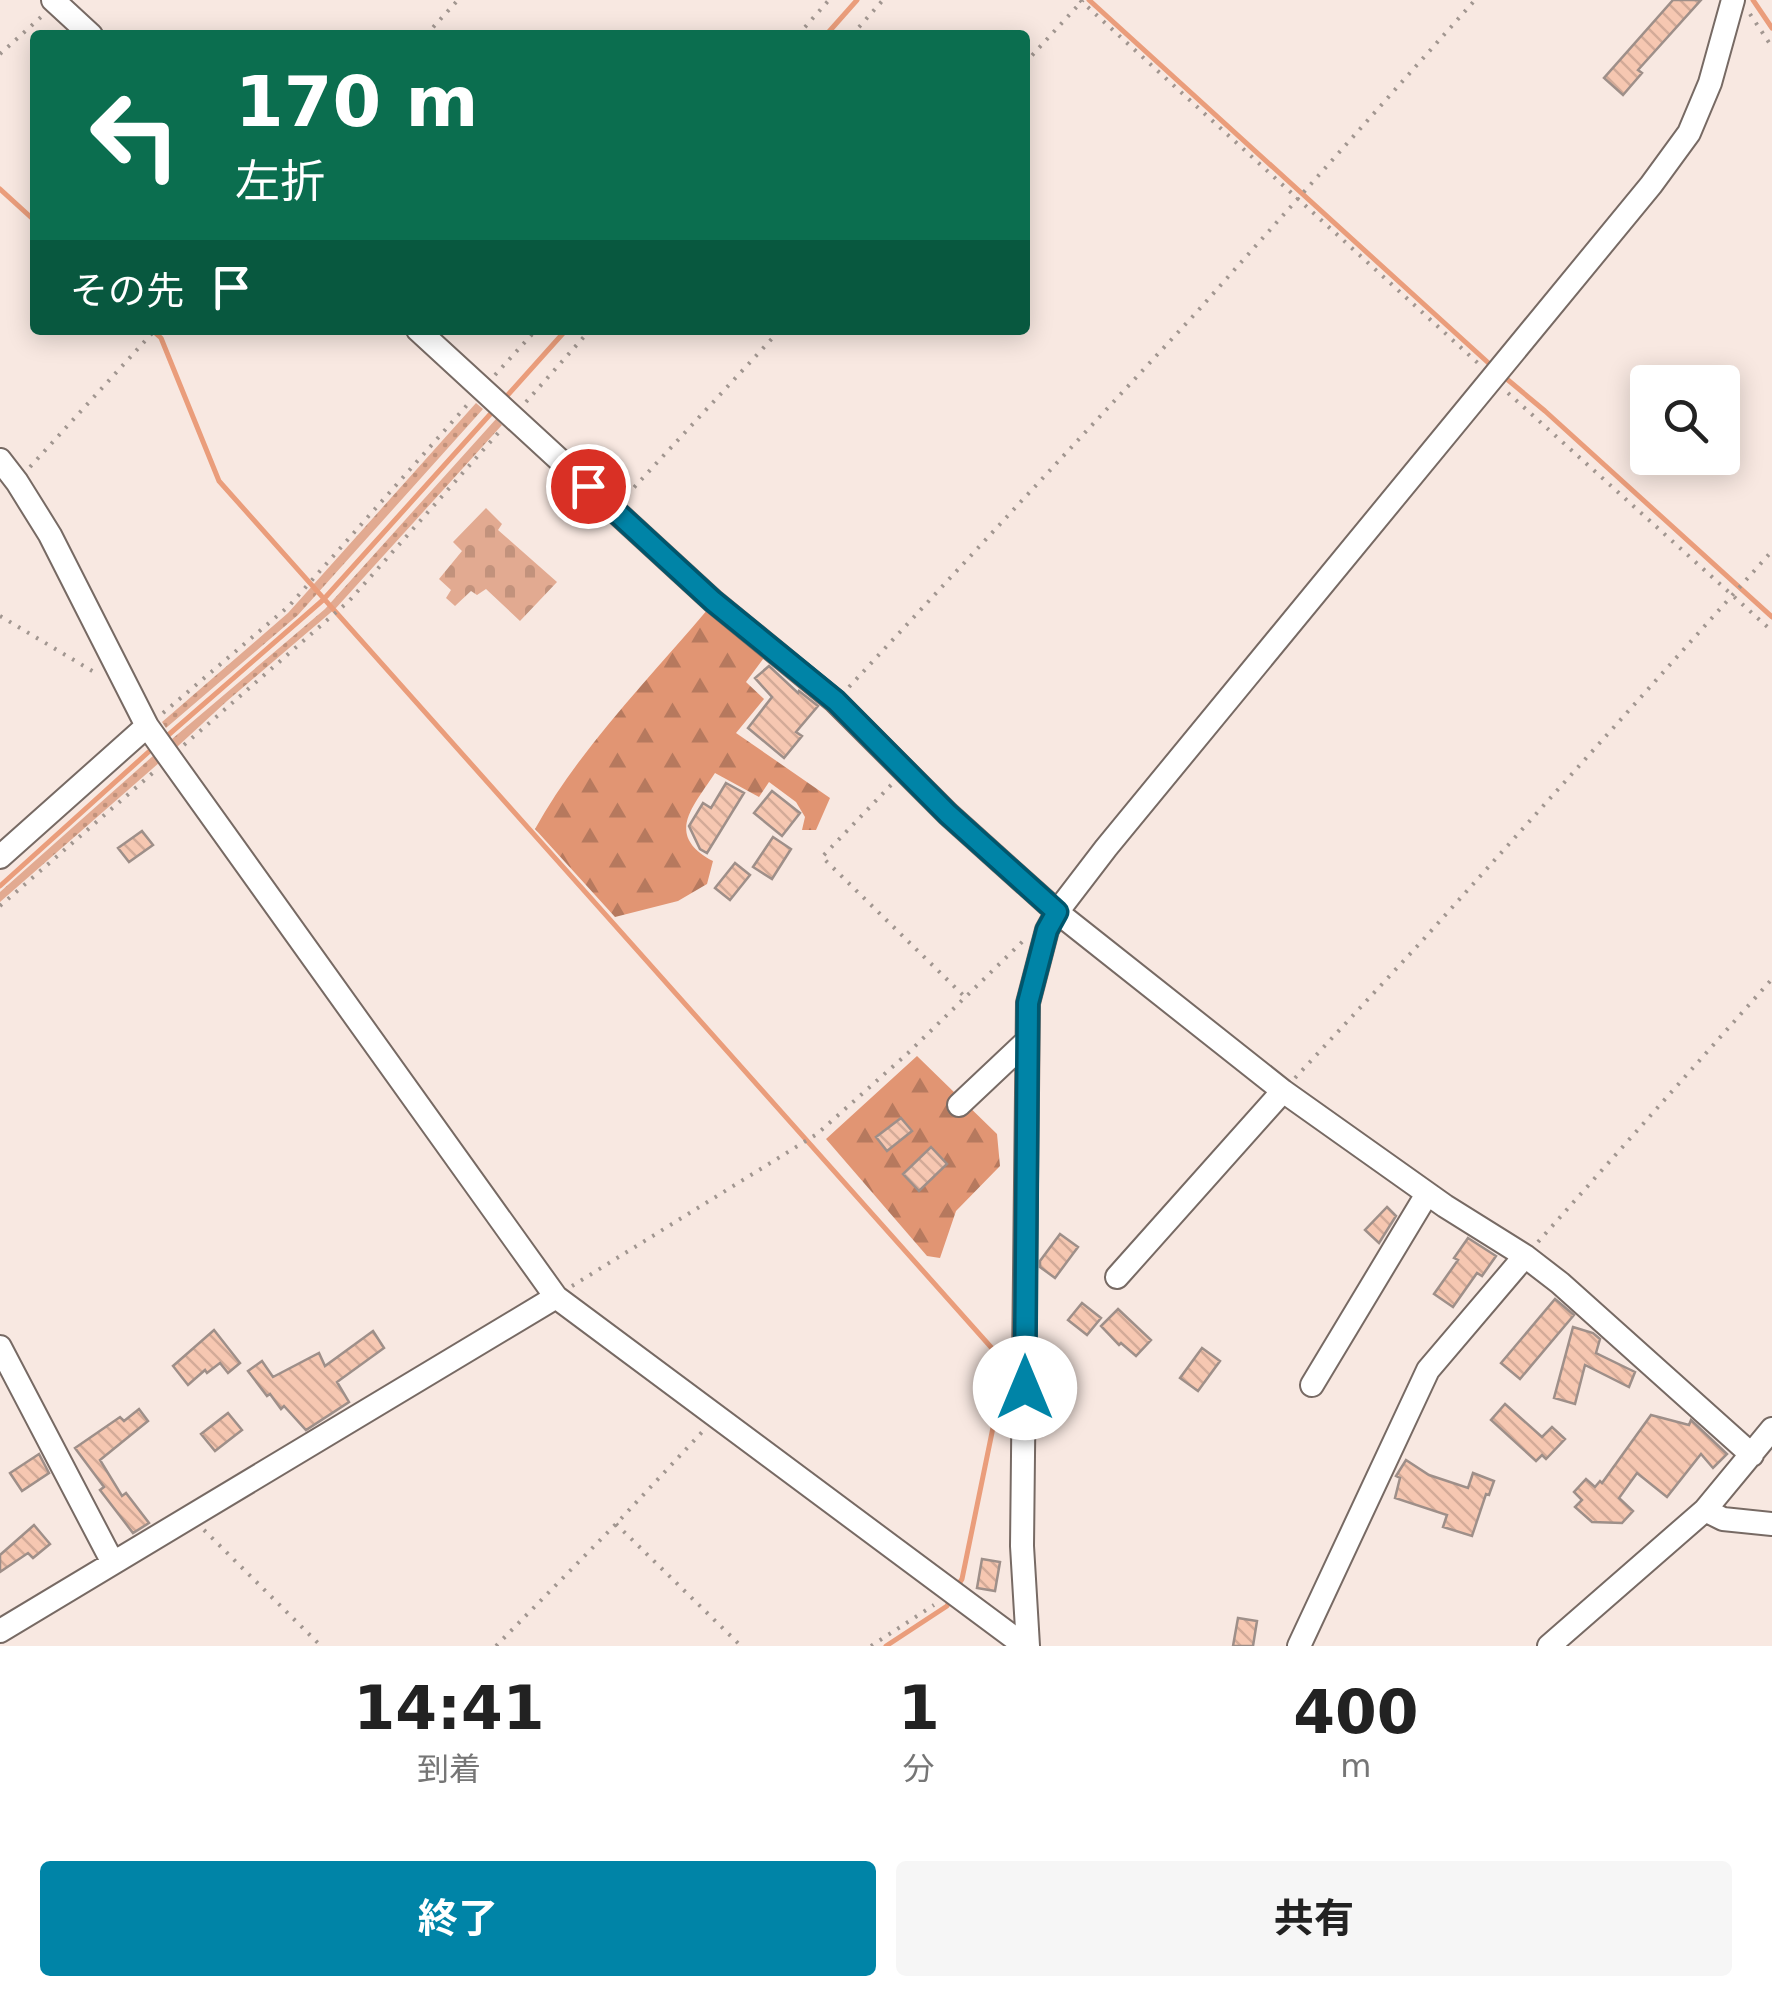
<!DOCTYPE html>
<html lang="ja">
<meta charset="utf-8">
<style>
:root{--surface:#fff;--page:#f6f6f6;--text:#222;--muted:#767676;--accent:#0084a7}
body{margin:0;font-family:"DejaVu Sans","Noto Sans JP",sans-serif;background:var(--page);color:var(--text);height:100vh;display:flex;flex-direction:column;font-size:38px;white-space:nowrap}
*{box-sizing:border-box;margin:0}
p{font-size:32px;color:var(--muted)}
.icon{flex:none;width:55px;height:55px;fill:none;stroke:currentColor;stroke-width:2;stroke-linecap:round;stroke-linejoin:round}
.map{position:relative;height:1646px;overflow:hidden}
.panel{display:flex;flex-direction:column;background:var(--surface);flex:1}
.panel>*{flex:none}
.guide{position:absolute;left:30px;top:30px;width:1000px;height:305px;border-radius:10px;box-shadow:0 5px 25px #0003;background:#0b6e4f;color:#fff;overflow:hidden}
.tools{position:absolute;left:1630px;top:365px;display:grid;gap:20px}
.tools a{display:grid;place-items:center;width:110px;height:110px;border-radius:10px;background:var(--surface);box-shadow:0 5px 25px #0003;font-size:50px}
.pin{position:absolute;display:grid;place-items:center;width:85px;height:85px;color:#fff;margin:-42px;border:5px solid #fff;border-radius:50%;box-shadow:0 2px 10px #0007}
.me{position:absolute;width:110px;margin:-55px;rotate:0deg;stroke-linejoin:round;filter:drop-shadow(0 0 8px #0008)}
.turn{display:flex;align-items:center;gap:35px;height:210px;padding:0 40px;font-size:45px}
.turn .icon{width:130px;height:130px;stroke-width:2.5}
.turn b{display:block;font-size:70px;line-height:85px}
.then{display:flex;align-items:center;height:95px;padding:0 40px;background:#0003;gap:20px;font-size:38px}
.eta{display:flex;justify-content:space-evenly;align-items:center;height:170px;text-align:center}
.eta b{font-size:60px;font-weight:700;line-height:70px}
.cta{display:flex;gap:20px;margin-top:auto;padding:20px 40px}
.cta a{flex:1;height:115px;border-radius:10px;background:var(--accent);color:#fff;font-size:40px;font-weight:700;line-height:115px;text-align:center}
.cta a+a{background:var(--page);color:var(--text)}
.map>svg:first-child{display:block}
.grass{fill:url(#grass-dots)}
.forest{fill:url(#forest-firs)}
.cemetery{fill:url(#cemetery-stones)}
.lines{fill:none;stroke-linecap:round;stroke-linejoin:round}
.stream{stroke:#ea9d7b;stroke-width:5}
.building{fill:url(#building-back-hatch);stroke:#9e8f89;stroke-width:2.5}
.minor-casing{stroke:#776a64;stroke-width:26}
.path{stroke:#a19690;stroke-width:4;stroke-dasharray:2.5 8;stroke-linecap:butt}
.minor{stroke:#fff;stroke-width:22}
.route-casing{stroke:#00566d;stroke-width:25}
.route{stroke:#0084a7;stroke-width:18}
</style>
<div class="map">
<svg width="1772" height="1646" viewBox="0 0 1772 1646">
<defs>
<pattern id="grass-dots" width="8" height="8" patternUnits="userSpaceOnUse" patternTransform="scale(2.5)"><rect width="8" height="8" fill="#e2aa91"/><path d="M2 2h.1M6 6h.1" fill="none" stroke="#c2927c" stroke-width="1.8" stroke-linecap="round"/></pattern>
<pattern id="forest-firs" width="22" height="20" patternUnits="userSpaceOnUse" patternTransform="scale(2.5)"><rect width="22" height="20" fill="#e19573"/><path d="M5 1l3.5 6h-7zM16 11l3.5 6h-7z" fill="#b6795e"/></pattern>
<pattern id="cemetery-stones" width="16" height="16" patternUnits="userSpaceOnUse" patternTransform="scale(2.5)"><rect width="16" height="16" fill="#e2aa91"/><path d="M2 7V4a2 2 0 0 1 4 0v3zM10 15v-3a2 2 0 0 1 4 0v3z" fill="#c2927c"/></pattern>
<pattern id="building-back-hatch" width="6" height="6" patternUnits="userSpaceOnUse" patternTransform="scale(2.5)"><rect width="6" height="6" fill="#f6c7b1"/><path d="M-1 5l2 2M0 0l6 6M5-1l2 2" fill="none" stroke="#d3aa98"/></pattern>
</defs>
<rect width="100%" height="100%" fill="#f8e8e1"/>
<path class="grass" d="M476,403L483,409L298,615L166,728L162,722L288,613Z
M496,419L502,425L336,608L227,701L177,747L172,739L325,609Z
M154,755L160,762L0,902V892Z"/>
<path class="forest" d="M708,609L766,655L746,682L764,699L736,733L830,798L816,830H802L805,817L796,802L769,782L759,797L715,773C693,807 664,835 713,861L707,884L678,901L615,917L535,829C580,748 648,680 708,609Z
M917,1056L997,1134L1000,1166L956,1211L940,1258L927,1256L826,1139Z"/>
<path class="cemetery" d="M486,508L502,524L498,530L557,582L520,621L486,589L477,595L471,591L455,606L446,598L451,590L439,579L462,551L453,542Z"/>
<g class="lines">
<path class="stream" d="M1089,0L1494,368
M1753,0L1772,28
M826,35L857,0
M0,189L35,221
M152,330L161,338L219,481L1006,1364L962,1579L956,1588
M1502,375L1545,411L1772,617
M505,398L566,330
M166,737L323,600L494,410
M0,886L154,747
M886,1646L947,1606L951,1598"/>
</g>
<path class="building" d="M1673,0H1701L1638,70L1642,73L1623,95L1604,78Z
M769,666L798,693L799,691L818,706L796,732L802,736L784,758L748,728L772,697L755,678Z
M726,783L744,793L707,853L700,849L689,826L703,803L711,808Z
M772,791L800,813L782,836L754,813Z
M142,831L153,845L129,862L118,848Z
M773,837L791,849L772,879L753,867Z
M735,863L750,875L730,900L715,888Z
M901,1118L912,1131L887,1151L876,1137Z
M931,1147L947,1164L919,1191L903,1174Z
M1387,1207L1396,1216L1379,1243L1365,1230Z
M1060,1234L1078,1247L1055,1278L1040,1267V1261Z
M1468,1238L1496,1256L1482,1276L1477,1273L1453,1307L1434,1294L1458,1260L1454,1258Z
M1555,1299L1574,1315L1520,1379L1501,1363Z
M1082,1303L1101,1318L1087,1335L1068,1320Z
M1118,1309L1151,1340L1136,1356L1121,1343L1119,1345L1101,1326Z
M1573,1327L1593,1333L1600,1339L1596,1353L1635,1372L1629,1387L1585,1365L1575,1404L1554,1398Z
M214,1330L240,1363L228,1373L220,1363L207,1373L205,1370L188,1385L173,1366Z
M373,1331L384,1348L337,1382L349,1402L306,1430L284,1406L281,1409L270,1394L267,1396L248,1371L262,1361L273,1377L319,1353L325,1366Z
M1202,1348L1220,1361L1198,1391L1180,1378Z
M1505,1404L1542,1437L1552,1427L1565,1439L1546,1459L1542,1455L1536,1461L1491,1420Z
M139,1409L148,1421L100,1460L122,1496L126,1493L149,1523L133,1533L100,1490L104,1487L75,1448L120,1417L124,1421Z
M228,1413L242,1430L215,1451L201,1434Z
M1651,1415L1689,1425L1691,1420L1727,1454L1713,1468L1701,1454L1667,1497L1637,1473L1619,1498L1633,1511L1622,1523L1592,1522L1575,1507L1582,1500L1574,1492L1586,1479L1595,1487L1600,1481L1602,1483Z
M39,1454L49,1473L22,1491L10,1473Z
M1406,1460L1429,1475L1468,1488L1473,1473L1494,1481L1489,1495L1486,1494L1472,1536L1443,1527L1447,1515L1395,1498L1400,1478L1396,1476Z
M34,1525L50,1544L33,1558L28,1553L0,1572V1555Z
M982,1559L1000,1562L995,1591L977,1588Z
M1238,1618L1257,1621L1253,1646H1233Z"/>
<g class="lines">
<g class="minor-casing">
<path id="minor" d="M53,0L91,35
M418,330L713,601L835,701L948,814L1057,912L1283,1091L1445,1206L1525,1256L1560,1283L1752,1455
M0,460L17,482L50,535L147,726L556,1297L1025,1646
M0,857L147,726
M959,1105L1027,1041
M1117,1277L1283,1091
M0,1347L113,1563
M1312,1385L1427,1194
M1705,1510L1723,1519L1772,1524
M0,1631L556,1297
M1028,1646L1022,1546L1028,1003L1047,930L1057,912L1106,848L1651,185L1689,133L1710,83L1733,0
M1299,1646L1428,1370L1525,1256
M1549,1646L1705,1510L1772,1429"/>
</g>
<path class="path" d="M1080,0L1480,365
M1750,14L1772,47
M426,35L458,0
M798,35L829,0
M852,35L883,0
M0,54L41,17
M1025,63L1083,0
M495,375L536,330
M1508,393L1772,631
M526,402L590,330
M30,467L155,330
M627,495L780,330
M0,616L99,675
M849,687L1195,314L1475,0
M163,713L289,606L468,404
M184,745L349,601L500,431
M891,785L822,857L965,997
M0,906L155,771
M1295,1078L1422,941L1772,551
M1538,1242L1772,979
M572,1286L817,1134L908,1053L1023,941
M616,1524L741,1646
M204,1530L321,1646
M496,1646L616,1524L703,1431
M871,1646L934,1605"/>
<use href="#minor" class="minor"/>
</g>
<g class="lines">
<g class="route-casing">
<path id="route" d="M588,486L713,601L836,701L948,814L1057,912L1047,930L1028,1003L1025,1388"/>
</g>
<use href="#route" class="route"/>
</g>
</svg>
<div class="tools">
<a><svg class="icon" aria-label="search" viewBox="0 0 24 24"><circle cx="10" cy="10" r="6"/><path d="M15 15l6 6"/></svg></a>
</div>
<div class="pin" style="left:588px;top:486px;background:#d93025"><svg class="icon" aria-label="arrive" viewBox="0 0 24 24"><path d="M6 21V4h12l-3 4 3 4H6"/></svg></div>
<svg class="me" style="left:1025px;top:1388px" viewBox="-20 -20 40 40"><circle r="19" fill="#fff"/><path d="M0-13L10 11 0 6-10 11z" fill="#0084a7"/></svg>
<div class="guide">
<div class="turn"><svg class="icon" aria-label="left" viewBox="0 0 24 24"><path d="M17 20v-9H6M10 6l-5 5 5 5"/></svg><div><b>170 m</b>左折</div></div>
<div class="then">その先<svg class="icon" aria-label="arrive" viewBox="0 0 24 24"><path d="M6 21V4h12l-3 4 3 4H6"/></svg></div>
</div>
</div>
<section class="panel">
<div class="eta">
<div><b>14:41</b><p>到着</p></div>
<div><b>1</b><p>分</p></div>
<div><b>400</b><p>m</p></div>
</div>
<div class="cta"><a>終了</a><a>共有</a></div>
</section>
